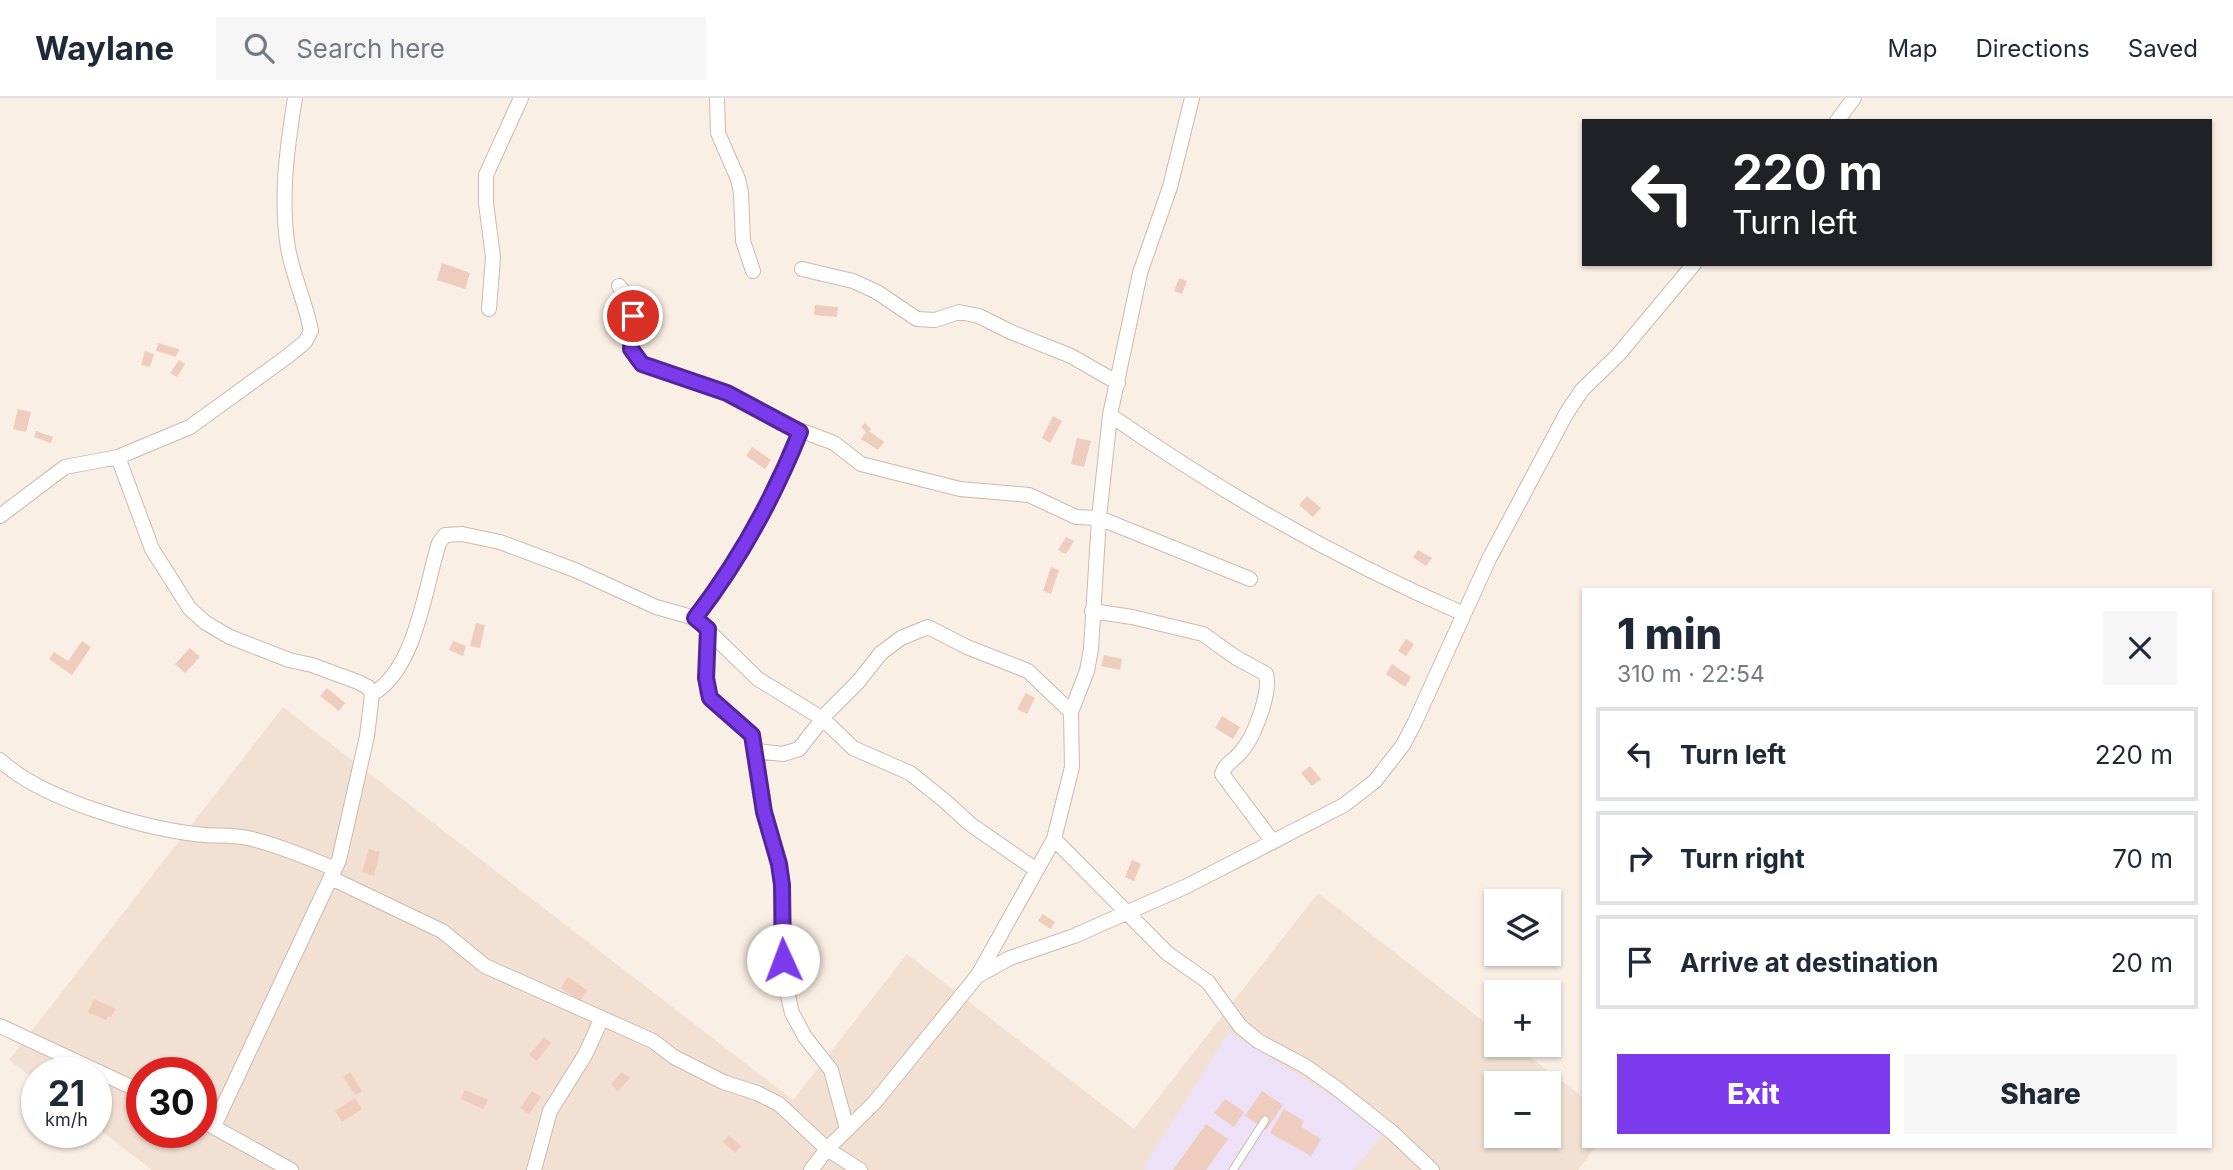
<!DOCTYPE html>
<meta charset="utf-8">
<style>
:root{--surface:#fff;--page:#f6f6f7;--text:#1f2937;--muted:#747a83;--line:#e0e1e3;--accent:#7c3aed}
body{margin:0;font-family:Inter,sans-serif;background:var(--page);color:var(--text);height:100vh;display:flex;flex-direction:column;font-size:26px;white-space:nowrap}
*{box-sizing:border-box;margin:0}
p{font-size:23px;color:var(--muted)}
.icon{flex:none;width:38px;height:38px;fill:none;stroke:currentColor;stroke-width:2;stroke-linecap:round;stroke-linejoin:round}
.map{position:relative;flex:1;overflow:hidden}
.panel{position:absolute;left:1582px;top:490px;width:630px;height:560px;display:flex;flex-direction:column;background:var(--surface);border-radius:0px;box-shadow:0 2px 5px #0004}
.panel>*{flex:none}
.banner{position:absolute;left:1582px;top:21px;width:630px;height:147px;border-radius:0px;box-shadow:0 2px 5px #0004;background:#202124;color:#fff;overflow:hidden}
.controls{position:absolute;left:1484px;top:791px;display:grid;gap:14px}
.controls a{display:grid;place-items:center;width:77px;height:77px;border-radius:0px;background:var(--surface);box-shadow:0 2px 5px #0004;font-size:35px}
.speed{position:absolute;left:21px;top:959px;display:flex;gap:14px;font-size:35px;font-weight:700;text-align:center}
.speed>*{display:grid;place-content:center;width:91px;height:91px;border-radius:50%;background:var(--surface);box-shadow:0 2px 5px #0004;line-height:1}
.speed small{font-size:18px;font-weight:400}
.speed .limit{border:10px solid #d22;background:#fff;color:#111}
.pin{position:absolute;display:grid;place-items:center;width:60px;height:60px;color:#fff;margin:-30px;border:4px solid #fff;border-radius:50%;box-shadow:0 2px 7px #0007}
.me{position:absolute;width:77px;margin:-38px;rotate:358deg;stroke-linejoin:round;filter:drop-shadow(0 0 5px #0008)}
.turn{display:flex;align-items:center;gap:24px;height:147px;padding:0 35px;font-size:32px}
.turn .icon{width:91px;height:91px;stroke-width:2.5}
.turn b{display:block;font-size:49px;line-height:60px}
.round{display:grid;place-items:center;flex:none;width:74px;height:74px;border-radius:0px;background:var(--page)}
.overview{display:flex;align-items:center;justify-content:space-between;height:119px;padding:0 35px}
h1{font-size:42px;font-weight:800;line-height:52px}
.primary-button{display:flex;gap:14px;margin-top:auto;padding:14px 35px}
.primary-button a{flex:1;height:80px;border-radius:0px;background:var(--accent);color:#fff;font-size:28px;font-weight:800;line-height:80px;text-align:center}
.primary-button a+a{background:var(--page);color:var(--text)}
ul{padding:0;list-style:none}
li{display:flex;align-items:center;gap:21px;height:94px;margin:0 14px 10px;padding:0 21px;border:4px solid var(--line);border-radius:0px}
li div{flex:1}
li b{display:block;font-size:26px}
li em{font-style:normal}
header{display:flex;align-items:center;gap:42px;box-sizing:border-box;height:98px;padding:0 35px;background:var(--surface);border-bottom:2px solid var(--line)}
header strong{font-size:33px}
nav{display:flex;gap:38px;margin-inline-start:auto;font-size:24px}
.search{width:490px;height:63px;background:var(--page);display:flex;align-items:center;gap:18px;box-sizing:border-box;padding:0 24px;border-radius:0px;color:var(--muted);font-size:26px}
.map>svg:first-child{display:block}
.residential{fill:#f2e1d3;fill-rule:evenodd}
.education{fill:#ece1f7}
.building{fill:#eeccbe}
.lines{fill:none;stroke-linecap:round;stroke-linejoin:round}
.lane-casing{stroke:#cdb9ae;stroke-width:9}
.street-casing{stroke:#cdb9ae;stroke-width:16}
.lane{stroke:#fff;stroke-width:7}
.street{stroke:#fff;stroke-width:14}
.route-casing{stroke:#51269a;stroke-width:18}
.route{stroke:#7c3aed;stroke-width:12}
</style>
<header>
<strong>Waylane</strong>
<div class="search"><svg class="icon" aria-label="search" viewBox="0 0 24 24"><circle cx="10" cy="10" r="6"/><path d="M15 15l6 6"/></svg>Search here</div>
<nav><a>Map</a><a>Directions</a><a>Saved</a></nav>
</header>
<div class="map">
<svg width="2233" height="1072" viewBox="0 0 2233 1072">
<rect width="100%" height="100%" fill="#faefe4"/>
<path class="residential" d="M283,609L793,1002L907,856L1134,1031L1318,795L1496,933V947H1514L1584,1000V1048H1596L1578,1072H152L96,1029V975H37V983L9,962ZM142,975H201V1034H142ZM1496,985H1549V1038H1496Z"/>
<path class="education" d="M1229,934L1387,1032L1353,1072H1146L1143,1070Z"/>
<path class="building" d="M442,165L470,175L465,191L437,182Z
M1179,180L1187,183L1182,196L1174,193Z
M815,207L838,209L837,219L814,217Z
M158,245L179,251L176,259L156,253Z
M145,253L154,256L150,269L141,267Z
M179,262L185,266L177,279L170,275Z
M18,311L31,314L26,334L13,331Z
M1053,318L1062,323L1050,345L1042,340Z
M865,325L871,331L869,333L884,344L878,352L861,341L866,334L861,329Z
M36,333L53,339L51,345L34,339Z
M1077,340L1091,343L1084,369L1071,366Z
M752,349L771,362L765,371L746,358Z
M1307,398L1321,410L1313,419L1299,407Z
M1066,439L1074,443L1066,456L1058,452Z
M1418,452L1432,460L1426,468L1413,459Z
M1051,469L1059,472L1051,496L1043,493Z
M476,525L485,527L480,550L470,548Z
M1406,541L1414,546L1406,558L1398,553Z
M82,543L91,549L72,577L49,561L54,554L68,563Z
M453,543L466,548L463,558L449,552Z
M190,550L200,559L185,575L175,566Z
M1104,557L1122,561L1120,572L1101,568Z
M1392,566L1411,579L1405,589L1386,576Z
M327,590L345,605L339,613L320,598Z
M1026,595L1035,600L1027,616L1017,611Z
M1222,618L1240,629L1233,641L1215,630Z
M1310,668L1321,681L1312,688L1301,675Z
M369,751L380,754L374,778L362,774Z
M1132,762L1141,766L1134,783L1125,779Z
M1043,816L1055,824L1051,831L1038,823Z
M568,879L587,892L580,903L561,890Z
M94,901L116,911L111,919L108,918L106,922L88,914Z
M544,939L551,945L537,963L529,957Z
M350,974L362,993L355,997L343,979Z
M622,974L630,980L618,993L611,986Z
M465,992L488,1002L483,1011L461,1001Z
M532,993L541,999L529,1016L520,1010Z
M1262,993L1283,1007L1266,1032L1245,1018Z
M355,1000L362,1011L342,1024L335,1013Z
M1225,1001L1244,1014L1234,1029L1214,1015Z
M1284,1011L1304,1023L1301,1029L1321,1041L1311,1058L1270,1035Z
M1206,1026L1228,1041L1206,1072H1173Z
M729,1037L741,1048L735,1055L723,1044Z"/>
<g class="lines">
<g class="lane-casing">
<path id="lane" d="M1233,1072L1265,1022"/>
</g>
<g class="street-casing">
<path id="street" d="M717,0L718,35L738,81L741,95L743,143L753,173
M1837,23L1854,0
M802,171L853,183L877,194L917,221L935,222L959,214L979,218L1011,234L1071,258L1118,285
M619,188L633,207C632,227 624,252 642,266L727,295L781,325L834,345L861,366L960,391L1029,397L1076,419L1099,420L1250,481
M489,211L493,159L486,105V77L521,0
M1110,317C1222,395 1339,462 1464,516
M118,359L152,451L190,511L206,525L230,539L289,562L312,567L358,584L368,589L372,596L367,638L339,762L214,1028
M0,418L65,369L118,359L190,329L288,258L305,244L311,233C306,205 293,179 288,150C280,100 287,50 295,0
M1092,513L1132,519L1203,536L1235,559L1266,576C1271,595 1254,640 1240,655C1234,662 1224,667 1222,676L1273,744
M695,520C739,463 773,401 800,334
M708,531L707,594L715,606L752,637L756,653L764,714L779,766L782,787L781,839L785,885L792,915L805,939L831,972L847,1031
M372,596C416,572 425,489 439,445L445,437L462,436L500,444L575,472L656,509L695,520L758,581L823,621L853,650L910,675L945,703L970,726L1035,771
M756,653L783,656L799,651L828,614L858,584L881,555L901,540L928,529L967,549L1028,573L1071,614
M0,662C42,702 148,732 205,737C220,738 234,737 248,740C278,747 307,759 335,771
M1054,741L1167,855L1208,884L1240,928L1258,943L1305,968L1335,989L1393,1035L1432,1072
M331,780L442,833L485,868L653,943L674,959L723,984L757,995L779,1006L827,1051L860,1072
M979,877L1010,860L1074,838L1187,788L1344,707L1375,683L1403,647L1415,624L1489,461L1566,316L1582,292L1618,257L1694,166
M0,928L142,994
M201,1022L291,1072
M534,1072L550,1013L585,957L602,920
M811,1072L827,1051L875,1004L978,877L1054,741L1072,669L1071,614L1087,573L1091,551L1099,420L1110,317L1140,175L1170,89L1192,0"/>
</g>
<use href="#lane" class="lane"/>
<use href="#street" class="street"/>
</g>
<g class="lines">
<g class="route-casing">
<path id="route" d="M633,218L631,251L642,266L727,295L800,334C773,401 739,463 695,520L708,531L706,580L710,600L752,637L764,714L779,766L782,787L783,862"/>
</g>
<use href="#route" class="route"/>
</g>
</svg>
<div class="controls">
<a><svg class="icon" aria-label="layers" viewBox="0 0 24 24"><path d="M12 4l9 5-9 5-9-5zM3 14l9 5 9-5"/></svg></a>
<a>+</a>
<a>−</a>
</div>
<div class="speed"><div>21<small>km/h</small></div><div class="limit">30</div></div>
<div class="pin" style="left:633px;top:218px;background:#d93025"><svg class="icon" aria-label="arrive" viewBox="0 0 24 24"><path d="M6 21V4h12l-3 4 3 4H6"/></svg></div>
<svg class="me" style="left:783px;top:862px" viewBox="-20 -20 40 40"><circle r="19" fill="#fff"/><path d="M0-13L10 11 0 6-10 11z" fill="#7c3aed"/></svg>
<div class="banner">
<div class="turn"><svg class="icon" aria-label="left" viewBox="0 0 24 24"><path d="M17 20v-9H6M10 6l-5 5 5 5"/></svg><div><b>220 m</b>Turn left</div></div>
</div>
<section class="panel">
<div class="overview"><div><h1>1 min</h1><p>310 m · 22:54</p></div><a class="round"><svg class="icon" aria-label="close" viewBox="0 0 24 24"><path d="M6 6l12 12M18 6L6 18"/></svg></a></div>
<ul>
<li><svg class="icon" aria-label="left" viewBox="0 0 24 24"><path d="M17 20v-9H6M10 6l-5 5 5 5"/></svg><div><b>Turn left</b></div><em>220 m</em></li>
<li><svg class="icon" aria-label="right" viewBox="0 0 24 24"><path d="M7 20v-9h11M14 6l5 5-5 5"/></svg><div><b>Turn right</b></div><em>70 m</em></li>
<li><svg class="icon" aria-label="arrive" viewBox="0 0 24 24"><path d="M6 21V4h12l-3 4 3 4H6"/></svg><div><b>Arrive at destination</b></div><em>20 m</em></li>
</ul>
<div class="primary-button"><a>Exit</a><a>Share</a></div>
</section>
</div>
